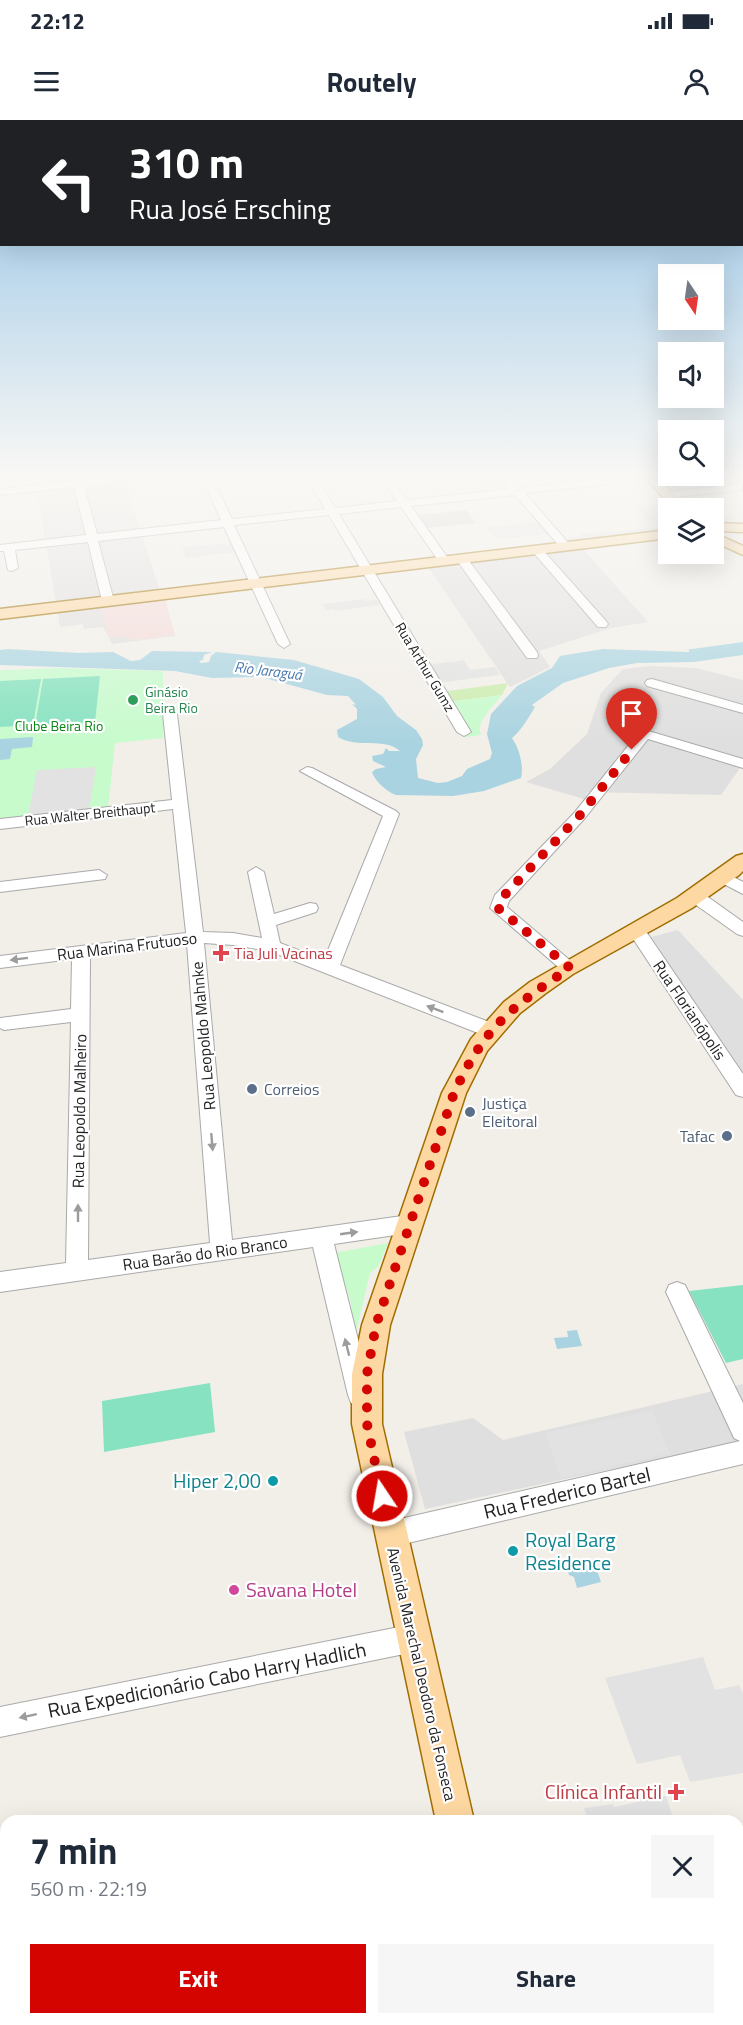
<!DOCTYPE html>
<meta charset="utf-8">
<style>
:root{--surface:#fff;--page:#f6f6f7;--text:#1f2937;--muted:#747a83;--accent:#d40400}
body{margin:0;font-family:"Titillium Web",sans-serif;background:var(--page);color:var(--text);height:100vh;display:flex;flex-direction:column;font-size:22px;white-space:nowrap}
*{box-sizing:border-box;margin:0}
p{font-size:20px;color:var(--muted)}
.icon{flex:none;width:33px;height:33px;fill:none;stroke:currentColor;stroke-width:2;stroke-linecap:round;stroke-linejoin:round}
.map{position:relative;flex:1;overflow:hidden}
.sheet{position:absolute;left:0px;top:1695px;width:744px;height:210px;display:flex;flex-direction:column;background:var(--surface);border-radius:18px 18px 0 0;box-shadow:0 6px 24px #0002}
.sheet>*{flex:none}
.hud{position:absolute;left:0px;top:0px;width:744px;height:126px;box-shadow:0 6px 24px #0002;background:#202124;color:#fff;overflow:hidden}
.needle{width:39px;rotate:167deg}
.buttons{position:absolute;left:658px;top:144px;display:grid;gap:12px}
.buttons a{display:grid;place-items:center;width:66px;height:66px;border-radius:0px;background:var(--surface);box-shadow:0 6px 24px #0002;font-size:30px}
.pin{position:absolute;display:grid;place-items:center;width:51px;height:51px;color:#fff;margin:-62px -26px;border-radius:50% 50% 50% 0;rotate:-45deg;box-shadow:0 0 6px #0007}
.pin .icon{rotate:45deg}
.me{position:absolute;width:66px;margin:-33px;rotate:348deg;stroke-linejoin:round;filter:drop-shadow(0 0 4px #0008)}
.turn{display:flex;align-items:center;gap:21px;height:126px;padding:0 30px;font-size:27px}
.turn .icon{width:78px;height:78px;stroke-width:2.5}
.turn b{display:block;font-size:42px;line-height:51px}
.round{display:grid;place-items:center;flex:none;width:63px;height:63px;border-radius:0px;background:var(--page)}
.summary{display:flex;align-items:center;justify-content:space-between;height:102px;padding:0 30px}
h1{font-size:36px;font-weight:700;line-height:45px}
.action{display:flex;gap:12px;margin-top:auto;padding:12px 30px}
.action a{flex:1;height:69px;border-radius:0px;background:var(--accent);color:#fff;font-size:24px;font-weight:700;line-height:69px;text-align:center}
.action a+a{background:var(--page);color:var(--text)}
.status{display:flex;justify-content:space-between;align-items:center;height:42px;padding:0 30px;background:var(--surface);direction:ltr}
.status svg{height:16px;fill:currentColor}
header{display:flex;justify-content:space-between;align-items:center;height:78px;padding:0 30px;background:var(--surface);font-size:27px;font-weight:700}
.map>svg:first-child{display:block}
.residential{fill:#e0dfdf}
.commercial{fill:#f3dad8}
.religious{fill:#d0d0d0}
.grass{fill:#ccecaf}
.park{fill:#c7fbcc}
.pitch{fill:#86e2c0}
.parking{fill:#e2e2e2}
.water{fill:#a9d3e0}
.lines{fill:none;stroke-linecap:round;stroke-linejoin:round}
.minor-casing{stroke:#a9a9a9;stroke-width:2}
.major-casing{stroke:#a06e00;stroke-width:3}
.minor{fill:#fff;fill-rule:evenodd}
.major{fill:#fed8a2;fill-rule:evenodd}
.oneway{fill:#9c9c9c}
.route{stroke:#d40400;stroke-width:10;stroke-dasharray:0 18}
.leisure-dot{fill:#2e9e5b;stroke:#fff;stroke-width:2}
.health-dot{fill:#e0444e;stroke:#fff;stroke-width:2}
.service-dot{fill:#5c6f8a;stroke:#fff;stroke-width:2}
.culture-dot{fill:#0f9aa8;stroke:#fff;stroke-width:2}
.hotel-dot{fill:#d1479c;stroke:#fff;stroke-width:2}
.labels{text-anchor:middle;stroke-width:4.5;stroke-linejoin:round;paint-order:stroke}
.far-street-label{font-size:14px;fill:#222;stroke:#fff}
.far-leisure-label{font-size:14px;fill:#27864d;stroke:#fff;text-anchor:start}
.far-park-label{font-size:14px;fill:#0a8616;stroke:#fff}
.far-water-label{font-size:15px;font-style:italic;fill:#4879ad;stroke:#fff}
.street-label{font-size:16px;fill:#222;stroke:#fff}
.health-label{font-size:16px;fill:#be3a42;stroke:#fff;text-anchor:start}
.service-label{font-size:16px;fill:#4e5e75;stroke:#fff;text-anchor:start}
.near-culture-label{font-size:20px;fill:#0d838f;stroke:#fff;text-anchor:end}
.near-street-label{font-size:20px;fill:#222;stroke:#fff}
.near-hotel-label{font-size:20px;fill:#b23c85;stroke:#fff;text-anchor:start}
.near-health-label{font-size:20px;fill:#be3a42;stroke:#fff;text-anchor:end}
</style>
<div class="status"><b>22:12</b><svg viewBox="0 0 49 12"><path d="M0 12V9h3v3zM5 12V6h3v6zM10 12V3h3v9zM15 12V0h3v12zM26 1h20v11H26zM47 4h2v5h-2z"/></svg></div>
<header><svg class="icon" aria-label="menu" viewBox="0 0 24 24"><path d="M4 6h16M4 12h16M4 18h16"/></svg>Routely<svg class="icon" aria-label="person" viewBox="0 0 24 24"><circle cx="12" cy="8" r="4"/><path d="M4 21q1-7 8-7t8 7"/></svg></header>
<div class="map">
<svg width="743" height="1905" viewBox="0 0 743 1905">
<rect width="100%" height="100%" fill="#f2efe9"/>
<path class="residential" d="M35,358H123L175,516L112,524L103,507L84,509L83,504L60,507Z
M583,429L648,502L611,508L539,531L550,547L510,567L428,447Z
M650,546L696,548L743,560V644L721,675L588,672L584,679L526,662L550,649L587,614L601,573L623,549Z
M678,810L743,880V953L651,817Z
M743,1264V1321L425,1389L404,1312L473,1298L503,1320Z
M139,1899H481L483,1905H114Z"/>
<path class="commercial" d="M165,479L175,515L139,520L124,518L122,516L109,518L100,486Z"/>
<path class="religious" d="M466,390L476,403L427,408L418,395Z"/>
<path class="grass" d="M508,563L502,575L448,582L441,572Z"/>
<path class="park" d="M61,548L163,551V618L115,623L108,688L0,699V550Z
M502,575C494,586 475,602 481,615L465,617L447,582Z
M388,1123L378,1147L370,1153L355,1217L349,1207C359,1182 339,1158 334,1133Z"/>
<path class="pitch" d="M100,556L95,602L35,605L43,559Z
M41,559L33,605L0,607V561Z
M743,1165V1239L726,1243L689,1171Z
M210,1263L215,1312L104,1332L102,1281Z"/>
<path class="parking" d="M460,358H501L509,369L486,371L477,360L463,362Z
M664,383L671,388H669V410L573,422L566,418L581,416L579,414L657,408L660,405L654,399H648L634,386Z
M539,402L551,414L496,419L486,407Z
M230,423L234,432L186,438L182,427Z
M365,479L366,481L376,480L380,485L335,491L334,489L326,490L323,484Z
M464,540L470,550L495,547L500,555L438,563L427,545Z
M96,647L89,690L28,696L37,650Z
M652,1291L670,1333L561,1358L545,1313Z
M703,1537L715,1570L739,1565L743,1573V1653L690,1662L680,1635L637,1644L605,1558Z
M666,1676L674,1701H588L584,1688L613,1684L614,1687Z"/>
<path class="water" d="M743,522V535L694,542L637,543L609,548L563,563L532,585L535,587C529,597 521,611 512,618C519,628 524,645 521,658L484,671L453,676L396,675C387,672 374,660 372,652L376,649L386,647L373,641L372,636L383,634L386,628L389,631H400C384,617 358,629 338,617L337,610L357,599V589L352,584L356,585L348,576L327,575L261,557L212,558L175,551L0,545V530L8,529L78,533L113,532L131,541L140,540L152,531L212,532L204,535L203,540L199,541L201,543L209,542L211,536L216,532L294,540L359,559L383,577L397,596L416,610L422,619L423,625L416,639L418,658L438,663L447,662L462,656L467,649L490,639L492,633L487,614L491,594L517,566L552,548L560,536L603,529L689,532V530H685Z
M33,617L32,627L12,629L10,639L0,640V619Z
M577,1210L582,1226L557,1229L554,1218L568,1217L567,1211Z
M575,1443L582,1444L598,1453L601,1462L577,1468L574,1457L569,1455L567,1448Z"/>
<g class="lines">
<g class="minor-casing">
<path id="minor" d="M72,358H82L83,360L140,358L135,361L84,366L97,414L221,400L202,358H212L232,399L325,389L307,358H317L335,388L397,381L381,358H391L407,380L510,369L501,358H512L520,368L608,358H642L637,361L525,373L570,425L572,427L566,430L562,429L515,375L411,386L450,441L444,444L440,443L401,387L339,394L471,612L464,616L457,612L329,395L234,405L290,524L284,528L278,524L224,407L98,421L114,481L108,485L102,481L88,422L15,430L18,448L12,451L8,450L4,431H0V425L86,415L74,367L0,375V369L73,361Z
M742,364V370L666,378L661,375L666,372Z
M537,427L541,428L606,501L608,504L606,507H598L533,432L531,430Z
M462,436L466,437L537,532L538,535L537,538H527L456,439Z
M652,559L743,585V593L647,566L645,563L647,560Z
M170,590L177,594L203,812L233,813L262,818L248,752L256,747L264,752L274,794L310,783L316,784L318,788L316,792L276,805L280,823L324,840L383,696L300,651L307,647L312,648L396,691L399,694L340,845L497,905L499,910L497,915L490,917L483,915L269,831L233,825L204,823L232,1120L409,1095L417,1098L420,1104L417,1110L409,1113L334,1124L372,1275L369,1283L360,1286L351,1283L348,1275L313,1127L0,1172V1152L66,1143L71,902L4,910L0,908V898L71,889L72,839L0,848V836L186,813L173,689L0,709V699L172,680L163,594ZM187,824L210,1123L88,1140L90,836Z
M645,610L743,639V648L648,619L585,698L509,781L507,787L579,848L576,852H564L490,788L495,775L575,692L640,611Z
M99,750L107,755L105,759L0,772V762Z
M722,751L743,762V774L716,760L714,756L716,752Z
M695,771L701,772L743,802V816L737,814L689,780L687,776L689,772Z
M637,805L643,807L743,954V977L736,975L628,811L631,807Z
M677,1162L685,1165L743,1283V1344L391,1427L382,1423L378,1414L382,1405L391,1401L740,1321L734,1318L666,1172L669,1165Z
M414,1504L424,1508L428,1518L424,1528L414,1532L0,1617V1587Z
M743,1821V1855L738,1857V1823Z
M6,1882V1899H24L22,1905H0V1883Z
M486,1899H541L539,1905H484Z"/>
</g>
<g class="major-casing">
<path id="major" d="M646,358H659L686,388H673Z
M714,403L743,404V412L714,411Z
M669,410V418L0,499V489Z
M714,413L743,426V435L714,422Z
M743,734V751L739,755L692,788L573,854L546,873L520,893L487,931L466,973L390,1205L382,1254V1304L474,1701H436L352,1304V1254L362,1205L442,973L471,919L504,882L530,862L677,778L736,736Z
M478,1899H520L522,1905H480Z"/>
</g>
<use href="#minor" class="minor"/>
<use href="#major" class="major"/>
</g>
<defs><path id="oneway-solid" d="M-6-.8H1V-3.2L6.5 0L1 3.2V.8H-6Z" transform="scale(1.5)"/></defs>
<g class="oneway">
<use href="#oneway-solid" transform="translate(19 839) rotate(173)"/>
<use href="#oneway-solid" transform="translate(435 889) rotate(-159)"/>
<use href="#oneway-solid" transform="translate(212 1022) rotate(85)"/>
<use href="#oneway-solid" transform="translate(78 1093) rotate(-90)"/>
<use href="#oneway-solid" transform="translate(349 1113) rotate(-8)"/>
<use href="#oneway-solid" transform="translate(347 1227) rotate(-104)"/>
<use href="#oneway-solid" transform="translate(28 1596) rotate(168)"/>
</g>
<linearGradient id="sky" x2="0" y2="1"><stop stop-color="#8fc0e5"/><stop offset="0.57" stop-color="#f9f8f5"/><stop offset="1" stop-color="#f9f8f5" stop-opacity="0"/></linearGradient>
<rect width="743" height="625" fill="url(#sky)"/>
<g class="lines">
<path class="route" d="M382,1376L367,1304V1254L376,1205L454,973C485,907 510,888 570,848L498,788L501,779L580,695L632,630"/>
</g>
<circle class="leisure-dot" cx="133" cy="580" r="6"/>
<g class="health-dot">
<path d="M218 824h6v6h6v6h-6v6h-6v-6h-6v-6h6z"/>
<path d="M673 1663h6v6h6v6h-6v6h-6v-6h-6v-6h6z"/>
</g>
<g class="service-dot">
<circle cx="252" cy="969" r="6"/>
<circle cx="470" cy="992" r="6"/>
<circle cx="727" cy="1016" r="6"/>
</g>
<g class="culture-dot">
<circle cx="273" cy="1361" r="6"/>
<circle cx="513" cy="1431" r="6"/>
</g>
<circle class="hotel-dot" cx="234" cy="1470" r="6"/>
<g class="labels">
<g class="far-street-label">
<text transform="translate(425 547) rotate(59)" y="5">Rua Arthur Gumz</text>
<text transform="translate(90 694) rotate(-6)" y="5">Rua Walter Breithaupt</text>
</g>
<g class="far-leisure-label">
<text x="145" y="577">Ginásio<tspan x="145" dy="16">Beira Rio</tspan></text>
</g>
<g class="far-park-label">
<text x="59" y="611">Clube Beira Rio</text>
</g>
<g class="far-water-label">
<text transform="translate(268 551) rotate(7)" y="5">Rio Jaraguá</text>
</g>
<g class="street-label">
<text transform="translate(127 826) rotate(-7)" y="6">Rua Marina Frutuoso</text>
<text transform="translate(690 890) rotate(56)" y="6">Rua Florianópolis</text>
<text transform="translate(203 916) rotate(-95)" y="6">Rua Leopoldo Mahnke</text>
<text transform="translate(79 991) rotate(-89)" y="6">Rua Leopoldo Malheiro</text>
<text transform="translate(205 1133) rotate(-8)" y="6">Rua Barão do Rio Branco</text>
<text transform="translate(422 1554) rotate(77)" y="6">Avenida Marechal Deodoro da Fonseca</text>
</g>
<g class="health-label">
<text x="234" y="839">Tia Juli Vacinas</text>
</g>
<g class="service-label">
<text x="264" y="975">Correios</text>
<text x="482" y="989">Justiça<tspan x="482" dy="18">Eleitoral</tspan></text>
<text x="715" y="1022" text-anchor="end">Tafac</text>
</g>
<g class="near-culture-label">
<text x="261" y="1368">Hiper 2,00</text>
<text x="525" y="1427" text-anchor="start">Royal Barg<tspan x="525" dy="23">Residence</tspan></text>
</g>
<g class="near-street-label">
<text transform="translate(567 1373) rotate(-13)" y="7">Rua Frederico Bartel</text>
<text transform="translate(207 1560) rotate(-11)" y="7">Rua Expedicionário Cabo Harry Hadlich</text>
</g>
<g class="near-hotel-label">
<text x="246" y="1477">Savana Hotel</text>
</g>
<g class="near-health-label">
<text x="662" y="1679">Clínica Infantil</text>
</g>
</g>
</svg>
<div class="buttons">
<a><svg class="needle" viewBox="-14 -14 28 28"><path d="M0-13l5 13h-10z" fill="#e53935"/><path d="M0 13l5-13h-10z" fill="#747a83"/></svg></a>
<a><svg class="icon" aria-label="sound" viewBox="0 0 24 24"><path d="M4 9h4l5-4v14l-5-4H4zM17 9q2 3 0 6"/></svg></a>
<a><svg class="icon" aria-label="search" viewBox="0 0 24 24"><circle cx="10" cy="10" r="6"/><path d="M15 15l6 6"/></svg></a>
<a><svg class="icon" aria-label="layers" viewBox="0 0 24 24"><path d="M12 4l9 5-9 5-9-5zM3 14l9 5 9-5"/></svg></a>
</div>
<div class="pin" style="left:632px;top:630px;background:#d93025"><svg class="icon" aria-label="arrive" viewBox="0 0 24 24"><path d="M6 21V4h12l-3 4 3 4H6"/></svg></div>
<svg class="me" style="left:382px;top:1376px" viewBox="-20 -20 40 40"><circle r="17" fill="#d40400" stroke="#fff" stroke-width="3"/><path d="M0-11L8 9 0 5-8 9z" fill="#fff"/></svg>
<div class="hud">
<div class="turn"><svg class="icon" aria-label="left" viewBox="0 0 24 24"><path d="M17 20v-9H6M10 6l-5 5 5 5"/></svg><div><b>310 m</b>Rua José Ersching</div></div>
</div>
<section class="sheet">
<div class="summary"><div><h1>7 min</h1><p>560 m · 22:19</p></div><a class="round"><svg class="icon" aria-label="close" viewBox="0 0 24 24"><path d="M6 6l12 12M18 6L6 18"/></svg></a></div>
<div class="action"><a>Exit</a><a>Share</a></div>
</section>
</div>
